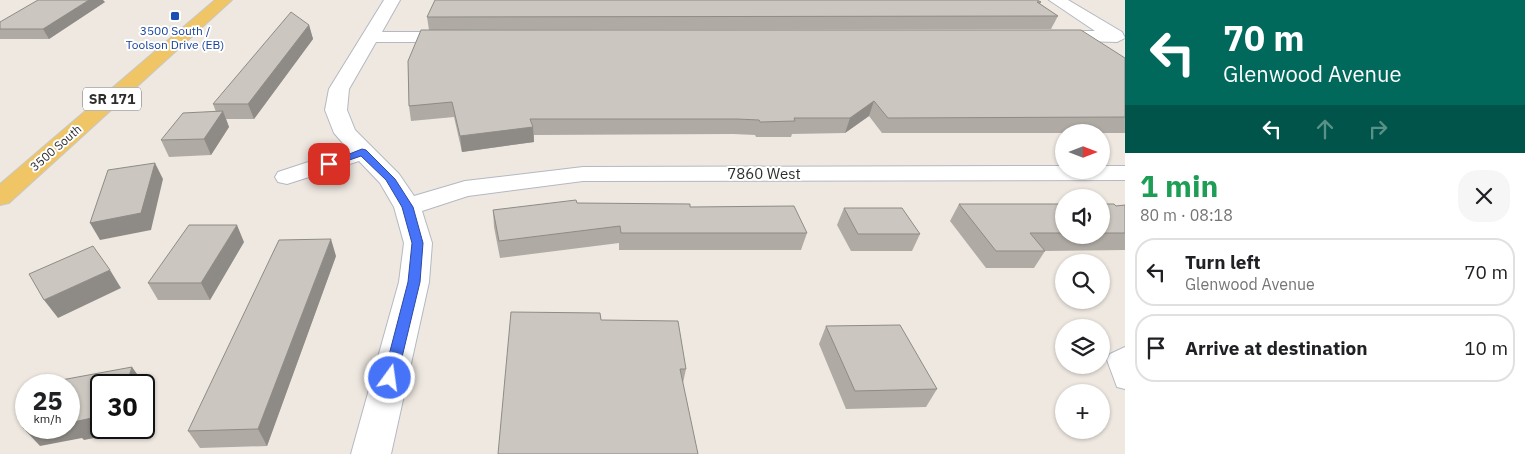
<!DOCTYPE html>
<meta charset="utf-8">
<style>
:root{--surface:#fff;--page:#f6f6f6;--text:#202124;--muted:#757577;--line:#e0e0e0}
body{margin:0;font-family:"IBM Plex Sans",sans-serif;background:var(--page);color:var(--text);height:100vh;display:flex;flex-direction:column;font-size:19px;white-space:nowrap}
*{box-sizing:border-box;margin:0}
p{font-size:16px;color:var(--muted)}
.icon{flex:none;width:28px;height:28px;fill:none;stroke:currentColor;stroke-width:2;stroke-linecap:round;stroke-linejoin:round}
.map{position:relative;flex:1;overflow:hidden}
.side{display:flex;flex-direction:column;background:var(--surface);width:400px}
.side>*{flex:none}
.top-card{background:#00695c;color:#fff;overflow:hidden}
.needle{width:32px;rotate:90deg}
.buttons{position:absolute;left:1055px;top:124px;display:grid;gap:10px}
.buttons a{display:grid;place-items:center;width:55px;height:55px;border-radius:50%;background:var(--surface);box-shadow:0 1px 4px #0004;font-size:25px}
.speed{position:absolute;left:15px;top:374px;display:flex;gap:10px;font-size:25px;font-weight:700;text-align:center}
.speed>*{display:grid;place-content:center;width:65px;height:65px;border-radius:50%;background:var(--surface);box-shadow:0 1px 4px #0004;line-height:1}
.speed small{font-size:12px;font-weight:400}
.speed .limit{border:2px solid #111;border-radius:8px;background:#fff;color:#111}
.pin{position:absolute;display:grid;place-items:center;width:42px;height:42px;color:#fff;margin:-21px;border-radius:10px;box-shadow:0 2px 8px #0006}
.me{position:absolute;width:55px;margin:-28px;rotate:14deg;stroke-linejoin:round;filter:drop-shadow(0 0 4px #0008)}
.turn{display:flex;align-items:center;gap:18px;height:105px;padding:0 15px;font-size:22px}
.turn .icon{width:65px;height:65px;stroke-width:2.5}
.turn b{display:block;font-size:35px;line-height:42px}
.lanes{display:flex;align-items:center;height:48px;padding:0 15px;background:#0003;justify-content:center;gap:25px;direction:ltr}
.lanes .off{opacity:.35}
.round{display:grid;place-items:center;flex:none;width:52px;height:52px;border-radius:20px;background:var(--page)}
.headline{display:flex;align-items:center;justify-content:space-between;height:85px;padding:0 15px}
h1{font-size:30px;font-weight:700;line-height:38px;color:#1e9e55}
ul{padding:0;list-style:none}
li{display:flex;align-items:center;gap:15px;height:68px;margin:0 10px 8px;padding:0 5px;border:2px solid var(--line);border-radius:20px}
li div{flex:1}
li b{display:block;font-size:19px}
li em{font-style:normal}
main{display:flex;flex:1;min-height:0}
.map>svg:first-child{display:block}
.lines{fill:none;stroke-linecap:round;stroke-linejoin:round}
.service-casing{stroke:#b4b8c1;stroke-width:2}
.minor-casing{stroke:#b4b8c1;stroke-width:2}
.primary-casing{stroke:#c9c9c9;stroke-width:2}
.service{fill:#fff;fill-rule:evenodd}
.minor{fill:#fff;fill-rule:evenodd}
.primary{fill:#efc566;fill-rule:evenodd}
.wall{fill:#afaaa4}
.shaded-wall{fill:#8e8b86}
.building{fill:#cbc6bf;stroke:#8e8b86}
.route{fill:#4673f7;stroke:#2e4ba1}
.transit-dot{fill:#1a4fb4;stroke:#fff;stroke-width:2}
.labels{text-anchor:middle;stroke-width:4;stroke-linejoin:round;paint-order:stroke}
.far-transit-label{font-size:12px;fill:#164399;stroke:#fff}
.far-street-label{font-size:12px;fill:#2e2e2e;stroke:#fff}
.shield{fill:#fff;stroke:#6d6d6d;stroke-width:1}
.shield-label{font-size:14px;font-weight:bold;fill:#2e2e2e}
.street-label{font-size:15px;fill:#2e2e2e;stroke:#fff}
</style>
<main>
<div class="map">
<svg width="1125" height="454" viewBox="0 0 1125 454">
<rect width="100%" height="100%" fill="#efe8e1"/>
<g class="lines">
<g class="service-casing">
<path id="service" d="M1125,347V389L1117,387L1107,360L1110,354Z"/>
</g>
<g class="minor-casing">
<path id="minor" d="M384,0H400L382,32H455L461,33L464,37L461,41L455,42H376L349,89L347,110L355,130L399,174L414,196L465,181L583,167L1064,166V170H1101V166H1125V180L583,181L468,196L422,211L432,243L429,282L391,454H351L399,282L404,243L394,207L380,183L359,161L287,184L278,182L275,177L278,172L348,149L334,133L325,110L329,89Z
M1049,0H1068L1122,32L1125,38L1117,42L1047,40L1044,36L1047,32L1053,31H1095Z"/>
</g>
<g class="primary-casing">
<path id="primary" d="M215,0H232L9,203L0,205V184Z"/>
</g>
<use href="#service" class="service"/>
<use href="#minor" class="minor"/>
<use href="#primary" class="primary"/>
</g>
<path class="wall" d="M105,2L49,39H0V22Z
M1041,2L1040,4L1058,16L1051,29L429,30L427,17Z
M309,25L313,39L254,119H226L229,127L211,155L169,157L161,140L216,112L213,104Z
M1125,58V133H882L869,116L845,133L792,134L791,137H756L755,135L733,134L534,135V142L462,152L454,117L411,121L409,106L408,61Z
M577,203L690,207L807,233L801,250H619V243L500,258L494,227L493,210Z
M959,204H1064V235H1101V204L1116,206L1125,205V250L1045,251L1034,268H986L950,221Z
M844,208L920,234L912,251H851L837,225Z
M244,242L210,300H158L148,283Z
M336,256L267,446L200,448L188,431Z
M601,320L686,369L683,383Z
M826,326L937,389L926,407L846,409L819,344Z"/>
<path class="shaded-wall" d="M89,0H103L105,2L49,39L43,29Z
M309,25L313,39L254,119L248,104Z
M874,101L869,116L845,133L850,118Z
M223,111L229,127L211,155L204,139Z
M533,127L534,142L462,152L460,136Z
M155,163L163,179L151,230L100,240L90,223Z
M237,225L244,242L210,300L201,283Z
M331,239L336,256L267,446L258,429Z
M110,270L121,288L58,318L44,300Z
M132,367L145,385L144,388V385H126Z
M101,416V428H131L130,431L84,440L82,438L40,446L23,428H69V420Z"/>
<path class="building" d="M38,0H89L43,29H0V22Z
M435,0H1037L1041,2H1037L1058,16L427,17Z
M291,12L309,25L248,104H213Z
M421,30H1081L1125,58V117L888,118L874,101L850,118H794L795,121L760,122L759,120L737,119H530L533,127L460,136L452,102L409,106L408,61Z
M223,111L204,139L161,140L183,113Z
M155,163L141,213L90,223L108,170Z
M576,200L577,203L690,204V207L794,206L807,233H621L620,226L499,241L493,210Z
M959,204H1064V233H1030L1045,251H996Z
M1101,204H1114L1116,206L1125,205V233H1101Z
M844,208H902L920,234H858Z
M189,225H237L201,283H148Z
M331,239L258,429L188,431L279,240Z
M93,246L110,270L44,300L29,274Z
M511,312L600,313L601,320L678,321L686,369H680L698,454H498Z
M900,325L937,389L855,391L826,326Z
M132,367L126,385H101V416L69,423V385H43L45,383Z
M26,422V428H28H23Z"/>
<path class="route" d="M362,149L366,150L395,179L413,207L423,243L420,282L397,378L395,382L390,384L385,382L383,378L408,282L412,243L402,207L386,180L361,156L329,167L324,164Z"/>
<rect class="transit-dot" x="170" y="11" width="10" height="10" rx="2.5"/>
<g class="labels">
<g class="far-transit-label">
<text x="175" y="35">3500 South /<tspan x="175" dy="14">Toolson Drive (EB)</tspan></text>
</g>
<g class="far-street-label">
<text transform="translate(56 148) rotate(-41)" y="4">3500 South</text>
</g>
<rect class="shield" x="83" y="87.5" width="58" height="23" rx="4"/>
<g class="shield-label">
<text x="112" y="104">SR 171</text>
</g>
<g class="street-label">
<text x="764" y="179">7860 West</text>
</g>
</g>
</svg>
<div class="buttons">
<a><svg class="needle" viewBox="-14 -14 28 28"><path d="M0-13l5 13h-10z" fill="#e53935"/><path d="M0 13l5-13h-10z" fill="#757577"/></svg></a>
<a><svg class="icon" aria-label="sound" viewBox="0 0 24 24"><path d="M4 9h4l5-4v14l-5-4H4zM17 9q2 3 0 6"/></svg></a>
<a><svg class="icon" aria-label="search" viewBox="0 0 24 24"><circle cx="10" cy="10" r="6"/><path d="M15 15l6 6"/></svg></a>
<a><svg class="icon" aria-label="layers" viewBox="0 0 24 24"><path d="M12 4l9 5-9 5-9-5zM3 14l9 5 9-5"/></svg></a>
<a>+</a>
</div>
<div class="speed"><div>25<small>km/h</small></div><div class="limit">30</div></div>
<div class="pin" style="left:329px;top:164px;background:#d93025"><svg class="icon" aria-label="arrive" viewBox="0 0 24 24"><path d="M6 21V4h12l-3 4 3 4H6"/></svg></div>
<svg class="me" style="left:390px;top:378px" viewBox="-20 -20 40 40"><circle r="17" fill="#4673f7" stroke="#fff" stroke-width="3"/><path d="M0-11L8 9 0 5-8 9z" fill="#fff"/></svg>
</div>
<section class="side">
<div class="top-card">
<div class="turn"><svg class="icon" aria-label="left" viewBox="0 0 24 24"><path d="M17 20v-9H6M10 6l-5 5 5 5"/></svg><div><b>70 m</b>Glenwood Avenue</div></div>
<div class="lanes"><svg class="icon" aria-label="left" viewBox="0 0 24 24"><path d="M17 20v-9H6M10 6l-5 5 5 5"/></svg><svg class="icon off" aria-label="ahead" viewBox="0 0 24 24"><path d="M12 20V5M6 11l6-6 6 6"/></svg><svg class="icon off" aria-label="right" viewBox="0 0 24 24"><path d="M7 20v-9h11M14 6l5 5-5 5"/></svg></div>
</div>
<div class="headline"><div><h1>1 min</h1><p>80 m · 08:18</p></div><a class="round"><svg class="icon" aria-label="close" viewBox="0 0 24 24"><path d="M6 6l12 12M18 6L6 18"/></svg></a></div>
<ul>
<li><svg class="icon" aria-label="left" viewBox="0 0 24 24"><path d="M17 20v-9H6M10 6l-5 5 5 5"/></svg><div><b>Turn left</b><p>Glenwood Avenue</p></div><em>70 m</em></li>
<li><svg class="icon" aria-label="arrive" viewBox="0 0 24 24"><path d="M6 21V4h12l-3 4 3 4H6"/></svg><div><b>Arrive at destination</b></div><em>10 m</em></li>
</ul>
</section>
</main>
